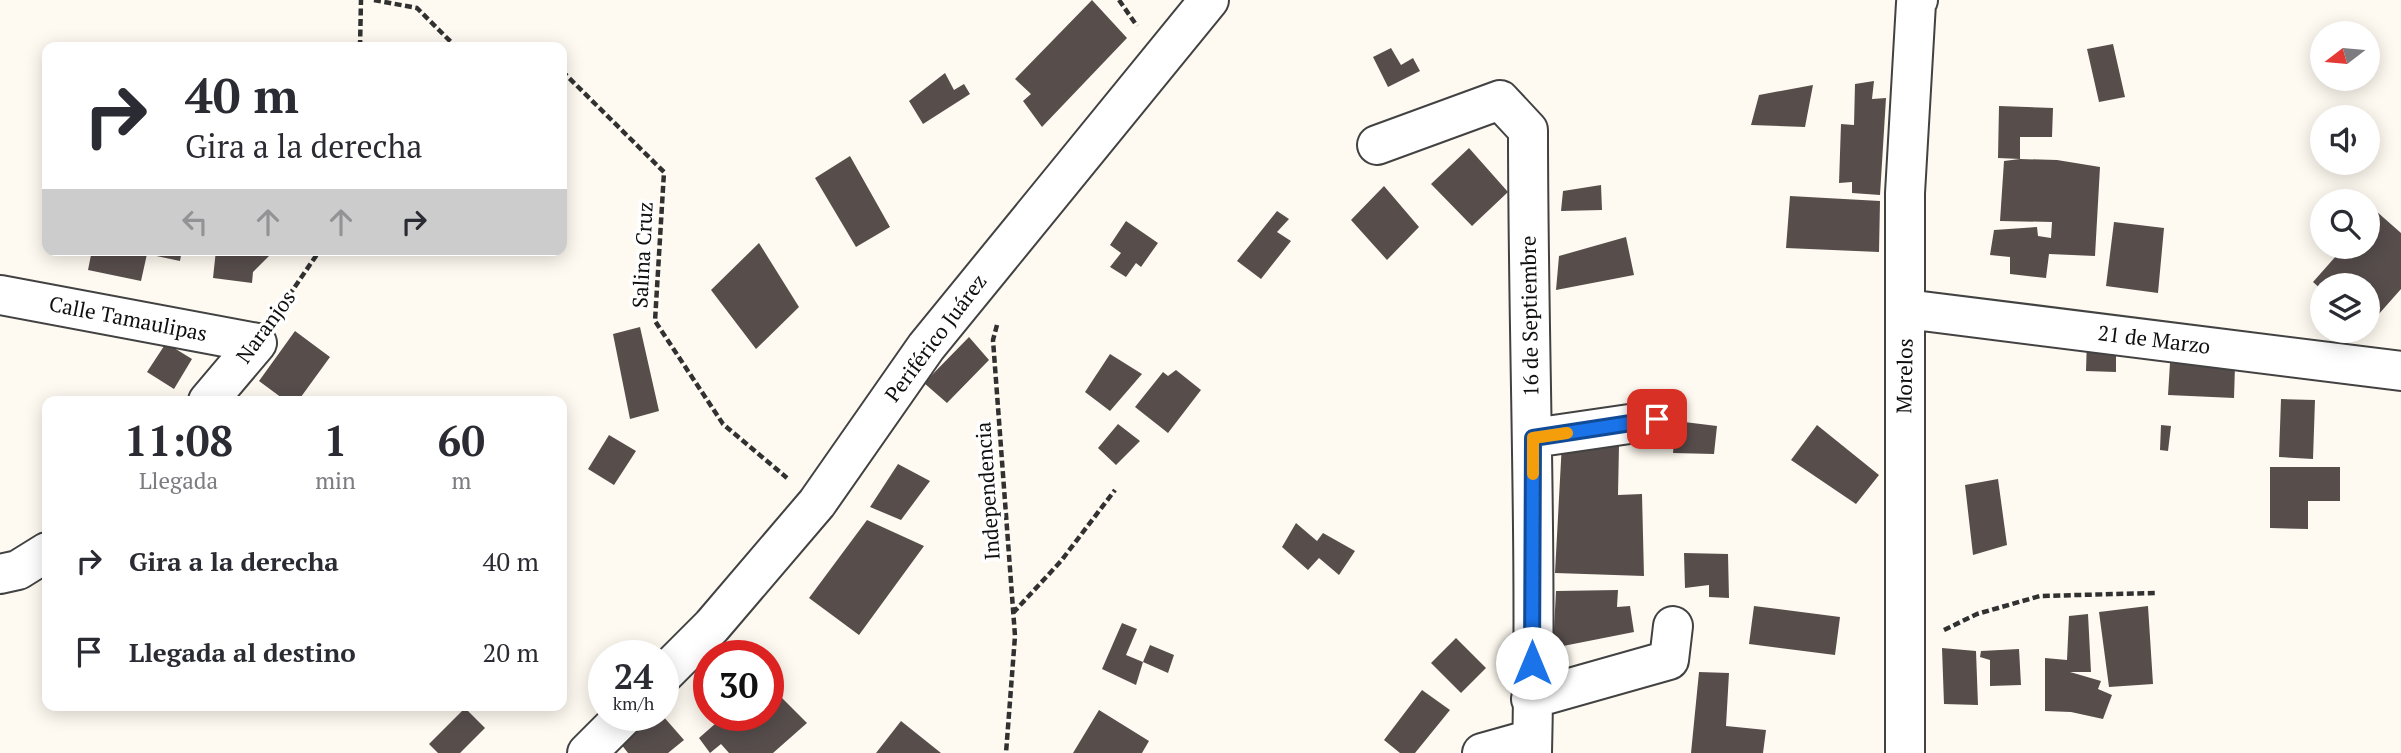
<!DOCTYPE html>
<html lang="es">
<meta charset="utf-8">
<style>
:root{--surface:#fff;--page:#f2f2f3;--text:#2b2b33;--muted:#7c7c81}
body{margin:0;font-family:"PT Serif",serif;background:var(--page);color:var(--text);height:100vh;display:flex;flex-direction:column;font-size:26px;white-space:nowrap}
*{box-sizing:border-box;margin:0}
p{font-size:23px;color:var(--muted)}
.icon{flex:none;width:38px;height:38px;fill:none;stroke:currentColor;stroke-width:2;stroke-linecap:round;stroke-linejoin:round}
.map{position:relative;flex:1;overflow:hidden}
.sheet{position:absolute;left:42px;top:396px;width:525px;height:315px;display:flex;flex-direction:column;background:var(--surface);border-radius:14px;box-shadow:0 4px 18px #0003}
.sheet>*{flex:none}
.guide{position:absolute;left:42px;top:42px;width:525px;height:214px;border-radius:14px;box-shadow:0 4px 18px #0003;background:#fff;color:var(--text);overflow:hidden}
.needle{width:46px;rotate:254deg}
.tools{position:absolute;left:2310px;top:21px;display:grid;gap:14px}
.tools a{display:grid;place-items:center;width:70px;height:70px;border-radius:50%;background:var(--surface);box-shadow:0 4px 18px #0003;font-size:35px}
.speed{position:absolute;left:588px;top:640px;display:flex;gap:14px;font-size:35px;font-weight:700;text-align:center}
.speed>*{display:grid;place-content:center;width:91px;height:91px;border-radius:50%;background:var(--surface);box-shadow:0 4px 18px #0003;line-height:1}
.speed small{font-size:18px;font-weight:400}
.speed .limit{border:10px solid #d22;background:#fff;color:#111}
.pin{position:absolute;display:grid;place-items:center;width:60px;height:60px;color:#fff;margin:-30px;border-radius:14px;box-shadow:0 4px 10px #0006}
.me{position:absolute;width:77px;margin:-38px;rotate:0deg;stroke-linejoin:round;filter:drop-shadow(0 0 5px #0008)}
.turn{display:flex;align-items:center;gap:24px;height:147px;padding:0 28px;font-size:32px}
.turn .icon{width:91px;height:91px;stroke-width:2.5}
.turn b{display:block;font-size:49px;line-height:60px}
.lanes{display:flex;align-items:center;height:66px;padding:0 28px;background:#0003;justify-content:center;gap:35px;direction:ltr}
.lanes .off{opacity:.35}
.eta{display:flex;justify-content:space-evenly;align-items:center;height:119px;text-align:center}
.eta b{font-size:42px;font-weight:700;line-height:49px}
ul{padding:0;list-style:none}
li{display:flex;align-items:center;gap:21px;height:91px;padding:0 28px}
li div{flex:1}
li b{display:block;font-size:26px}
li em{font-style:normal}
.map>svg:first-child{display:block}
.building{fill:#574e4c}
.lines{fill:none;stroke-linecap:round;stroke-linejoin:round}
.minor-casing{stroke:#424242;stroke-width:42}
.path{stroke:#313131;stroke-width:4.5;stroke-dasharray:7 3.5;stroke-linecap:butt}
.minor{stroke:#fff;stroke-width:38}
.route-casing{stroke:#114b97;stroke-width:18}
.route{stroke:#1a73e8;stroke-width:12}
.slow{stroke:#f59e0b;stroke-width:12}
.labels{text-anchor:middle;stroke-width:7;stroke-linejoin:round;paint-order:stroke}
.street-label{font-size:21px;fill:#0f0f0f;stroke:#fff}
</style>
<div class="map">
<svg width="2401" height="753" viewBox="0 0 2401 753">
<rect width="100%" height="100%" fill="#fefaf1"/>
<path class="building" d="M1092,0L1127,38L1042,127L1023,101L1031,94L1015,79Z
M2113,44L2125,97L2099,102L2087,49Z
M1391,48L1401,65L1413,58L1420,71L1388,87L1373,57Z
M945,73L954,90L964,84L970,94L923,124L909,101Z
M1874,81L1872,99L1886,98L1880,195L1852,193V182L1839,183L1841,124L1854,125L1855,84Z
M1813,85L1805,127L1751,125L1759,95Z
M1999,106L2053,108L2052,137H2020V159L2057,160L2100,167L2095,256L2049,254L2046,278L2010,274V257L1990,255L1994,230L2037,227L2038,236L2051,238L2052,222L2000,221L2004,161L2020,159L1998,158Z
M1469,148L1508,192L1472,226L1431,184Z
M850,156L890,227L856,247L815,178Z
M1601,185L1602,210L1561,211L1563,191Z
M1384,186L1419,227L1387,260L1351,220Z
M1790,196L1880,201L1879,252L1786,248Z
M1277,211L1289,219L1277,232L1291,241L1261,279L1237,261Z
M2376,211L2401,233V289L2378,315L2368,306V285H2322V290L2313,282L2344,247H2368V220Z
M1126,221L1158,243L1141,267L1136,263L1126,277L1110,267L1121,253L1110,245Z
M2114,222L2164,228L2158,293L2106,286Z
M1626,237L1634,275L1556,290L1559,256Z
M759,243L799,307L756,349L711,290Z
M92,250H182L180,261L147,254L141,281L88,270Z
M216,250H275L253,272L252,283L213,278Z
M640,327L659,411L630,419L613,334Z
M295,331L330,357L298,401H286L259,381Z
M969,337L989,360L947,403L924,383Z
M2087,338L2116,350V372L2086,371Z
M166,343L192,359L174,389L147,372Z
M1110,354L1142,374L1110,411L1085,392Z
M2170,363L2235,366L2234,398L2168,395Z
M1176,370L1201,390L1168,433L1135,407L1163,372L1168,376Z
M2281,399L2315,400L2313,459L2279,457Z
M1676,421L1717,426L1714,454L1673,453Z
M1118,424L1140,441L1116,465L1098,448Z
M1817,425L1879,475L1856,504L1791,460Z
M2161,425L2171,426L2168,451L2160,450Z
M609,435L636,451L614,485L588,469Z
M1562,442L1619,446L1618,495L1642,494L1644,576L1555,573Z
M898,464L930,481L901,520L870,507Z
M2270,467H2340V501H2308V529L2270,528Z
M1998,479L2007,545L1973,555L1965,485Z
M867,520L924,546L859,635L809,598Z
M1296,523L1317,541L1323,533L1355,551L1339,575L1319,558L1308,570L1282,547Z
M1684,553L1728,554L1729,598L1709,597V585L1685,588Z
M1618,590L1617,607L1630,606L1634,632L1553,648L1556,591Z
M1754,606L1840,617L1835,655L1749,644Z
M2148,606L2153,684L2109,687L2099,612Z
M2088,614L2091,672H2070L2101,681L2098,689L2112,695L2103,719L2071,712L2045,711V658L2067,660L2069,616Z
M1122,623L1137,629L1126,655L1143,662L1150,645L1174,655L1168,673L1143,662L1136,685L1102,669Z
M1456,638L1486,668L1461,693L1431,663Z
M1942,648L1976,651L1978,705L1944,704Z
M2019,649L2021,685L1990,686V660L1980,657L1981,651Z
M1699,672L1729,673L1726,726L1766,730L1763,753H1691Z
M1422,690L1450,710L1415,753H1400L1384,740Z
M776,692L807,723L773,753H729L721,744L710,753L699,738L724,716H768V697Z
M465,708L485,728L460,753H438L429,744Z
M1099,710L1149,741L1142,753H1073Z
M655,716H663L684,740L668,753H628L621,744Z
M901,721L941,753H876Z"/>
<g class="lines">
<g class="minor-casing">
<path id="minor" d="M1377,145L1500,100L1528,130C1528,338 1537,545 1532,753
M0,295L257,343L208,401
M1906,309L2401,371
M1533,438L1657,420
M0,574L18,570L47,552
M663,675L712,626L817,503L926,347L1209,0
M1531,699L1669,660L1673,626
M587,753L624,716
M1482,753L1532,739
M1905,753V193L1916,3L1918,0"/>
</g>
<path class="path" d="M374,0L417,8L456,47
M1119,0L1137,26
M360,47L361,0
M562,71L664,172L655,321L723,424L787,478
M277,313L320,250
M997,325L993,340L1015,636L1006,753
M1013,613L1061,561L1115,490
M1944,630L1977,614L2040,596L2155,593"/>
<use href="#minor" class="minor"/>
</g>
<g class="lines">
<g class="route-casing">
<path id="route" d="M1532,663L1533,438L1657,419"/>
</g>
<use href="#route" class="route"/>
<path class="slow" d="M1533,474V438L1567,433"/>
</g>
<g class="labels">
<g class="street-label">
<text transform="translate(643 255) rotate(-87)" y="7">Salina Cruz</text>
<text transform="translate(1530 316) rotate(-91)" y="7">16 de Septiembre</text>
<text transform="translate(128 319) rotate(11)" y="7">Calle Tamaulipas</text>
<text transform="translate(266 327) rotate(-54)" y="7">Naranjos</text>
<text transform="translate(936 338) rotate(-53)" y="7">Periférico Juárez</text>
<text transform="translate(2154 340) rotate(7)" y="7">21 de Marzo</text>
<text transform="translate(1905 376) rotate(-89)" y="7">Morelos</text>
<text transform="translate(988 491) rotate(-94)" y="7">Independencia</text>
</g>
</g>
</svg>
<div class="tools">
<a><svg class="needle" viewBox="-14 -14 28 28"><path d="M0-13l5 13h-10z" fill="#e53935"/><path d="M0 13l5-13h-10z" fill="#7c7c81"/></svg></a>
<a><svg class="icon" aria-label="sound" viewBox="0 0 24 24"><path d="M4 9h4l5-4v14l-5-4H4zM17 9q2 3 0 6"/></svg></a>
<a><svg class="icon" aria-label="search" viewBox="0 0 24 24"><circle cx="10" cy="10" r="6"/><path d="M15 15l6 6"/></svg></a>
<a><svg class="icon" aria-label="layers" viewBox="0 0 24 24"><path d="M12 4l9 5-9 5-9-5zM3 14l9 5 9-5"/></svg></a>
</div>
<div class="speed"><div>24<small>km/h</small></div><div class="limit">30</div></div>
<div class="pin" style="left:1657px;top:419px;background:#d93025"><svg class="icon" aria-label="arrive" viewBox="0 0 24 24"><path d="M6 21V4h12l-3 4 3 4H6"/></svg></div>
<svg class="me" style="left:1532px;top:663px" viewBox="-20 -20 40 40"><circle r="19" fill="#fff"/><path d="M0-13L10 11 0 6-10 11z" fill="#1a73e8"/></svg>
<div class="guide">
<div class="turn"><svg class="icon" aria-label="right" viewBox="0 0 24 24"><path d="M7 20v-9h11M14 6l5 5-5 5"/></svg><div><b>40 m</b>Gira a la derecha</div></div>
<div class="lanes"><svg class="icon off" aria-label="left" viewBox="0 0 24 24"><path d="M17 20v-9H6M10 6l-5 5 5 5"/></svg><svg class="icon off" aria-label="ahead" viewBox="0 0 24 24"><path d="M12 20V5M6 11l6-6 6 6"/></svg><svg class="icon off" aria-label="ahead" viewBox="0 0 24 24"><path d="M12 20V5M6 11l6-6 6 6"/></svg><svg class="icon" aria-label="right" viewBox="0 0 24 24"><path d="M7 20v-9h11M14 6l5 5-5 5"/></svg></div>
</div>
<section class="sheet">
<div class="eta">
<div><b>11:08</b><p>Llegada</p></div>
<div><b>1</b><p>min</p></div>
<div><b>60</b><p>m</p></div>
</div>
<ul>
<li><svg class="icon" aria-label="right" viewBox="0 0 24 24"><path d="M7 20v-9h11M14 6l5 5-5 5"/></svg><div><b>Gira a la derecha</b></div><em>40 m</em></li>
<li><svg class="icon" aria-label="arrive" viewBox="0 0 24 24"><path d="M6 21V4h12l-3 4 3 4H6"/></svg><div><b>Llegada al destino</b></div><em>20 m</em></li>
</ul>
</section>
</div>
